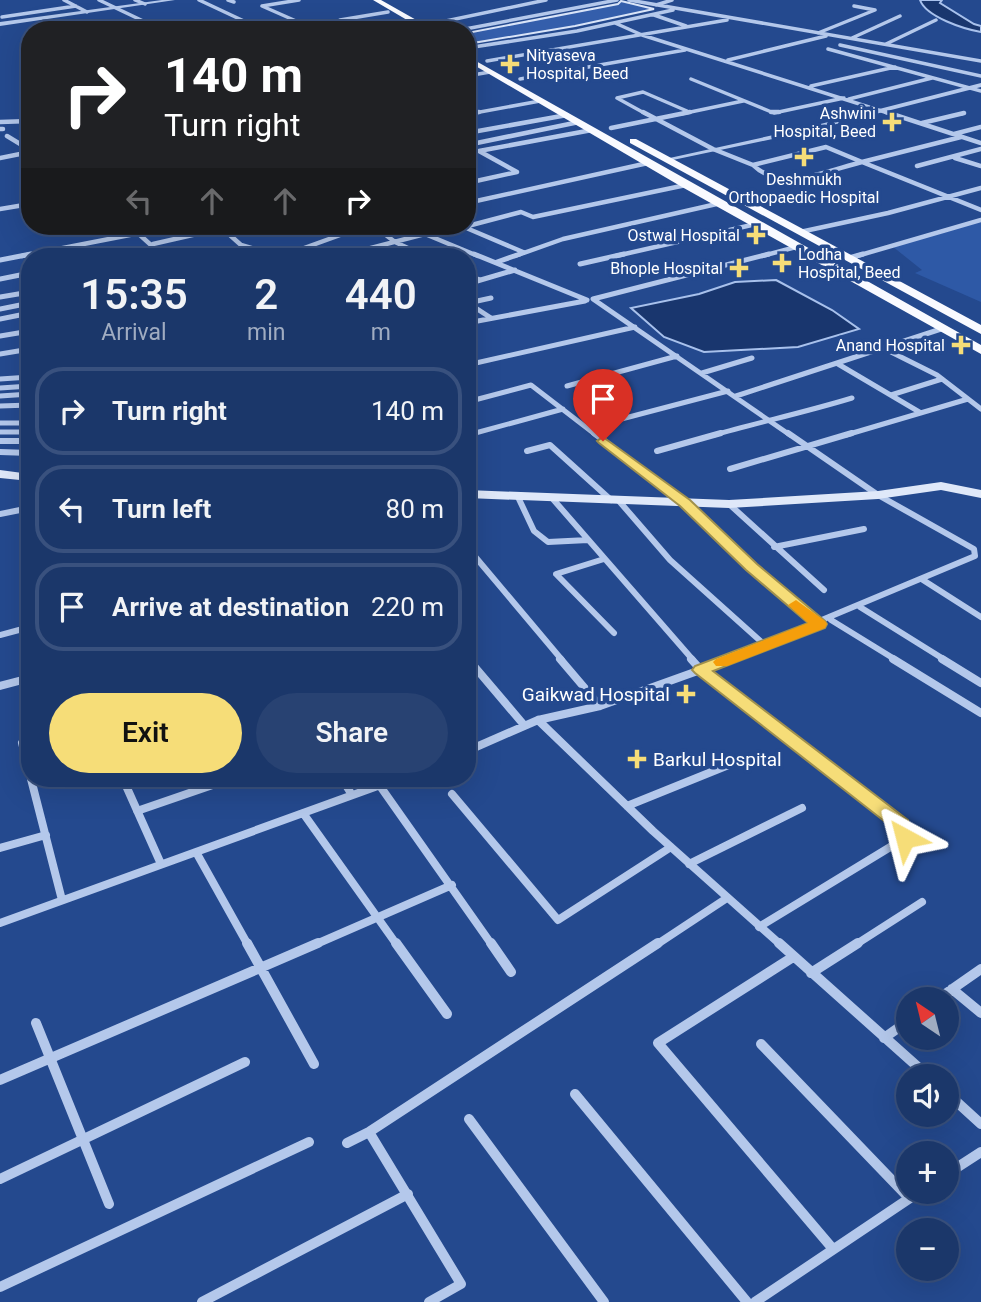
<!DOCTYPE html>
<meta charset="utf-8">
<style>
:root{--surface:#1b376a;--page:#284272;--text:#f1f3f6;--muted:#a0acc1;--line:#39517e;--accent:#f6dd78}
body{margin:0;font-family:Roboto,sans-serif;background:var(--page);color:var(--text);height:100vh;display:flex;flex-direction:column;font-size:26px;white-space:nowrap}
*{box-sizing:border-box;margin:0}
p{font-size:23px;color:var(--muted)}
.icon{flex:none;width:38px;height:38px;fill:none;stroke:currentColor;stroke-width:2;stroke-linecap:round;stroke-linejoin:round}
.map{position:relative;flex:1;overflow:hidden}
.side{position:absolute;left:21px;top:248px;width:455px;height:539px;display:flex;flex-direction:column;background:var(--surface);border-radius:28px;box-shadow:0 7px 28px #0002,0 0 0 2px var(--line)}
.side>*{flex:none}
.banner{position:absolute;left:21px;top:21px;width:455px;height:214px;border-radius:28px;box-shadow:0 7px 28px #0002,0 0 0 2px var(--line);background:#202124;color:#fff;overflow:hidden}
.needle{width:46px;rotate:325deg}
.buttons{position:absolute;left:896px;top:987px;display:grid;gap:14px}
.buttons a{display:grid;place-items:center;width:63px;height:63px;border-radius:50%;background:var(--surface);box-shadow:0 7px 28px #0002,0 0 0 2px var(--line);font-size:35px}
.pin{position:absolute;display:grid;place-items:center;width:60px;height:60px;color:#fff;margin:-72px -30px;border-radius:50% 50% 50% 0;rotate:-45deg;box-shadow:0 0 7px #0007}
.pin .icon{rotate:45deg}
.me{position:absolute;width:77px;margin:-38px;rotate:322deg;stroke-linejoin:round;filter:drop-shadow(0 0 5px #0008)}
.turn{display:flex;align-items:center;gap:24px;height:147px;padding:0 28px;font-size:32px}
.turn .icon{width:91px;height:91px;stroke-width:2.5}
.turn b{display:block;font-size:49px;line-height:60px}
.lanes{display:flex;align-items:center;height:66px;padding:0 28px;background:#0003;justify-content:center;gap:35px;direction:ltr}
.lanes .off{opacity:.35}
.eta{display:flex;justify-content:space-evenly;align-items:center;height:119px;text-align:center}
.eta b{font-size:42px;font-weight:600;line-height:49px}
.button{display:flex;gap:14px;margin-top:auto;padding:14px 28px}
.button a{flex:1;height:80px;border-radius:42px;background:var(--accent);color:#111;font-size:28px;font-weight:600;line-height:80px;text-align:center}
.button a+a{background:var(--page);color:var(--text)}
ul{padding:0;list-style:none}
li{display:flex;align-items:center;gap:21px;height:88px;margin:0 14px 10px;padding:0 14px;border:4px solid var(--line);border-radius:28px}
li div{flex:1}
li b{display:block;font-size:26px}
li em{font-style:normal}
.map>svg:first-child{display:block}
.green{fill:#2e59a6}
.water{fill:#19366e;stroke:#a8c1ec;stroke-width:2}
.building{fill:#345eab;stroke:#d9e4f8;stroke-width:2}
.lines{fill:none;stroke-linecap:round;stroke-linejoin:round}
.minor-far5{stroke:#b4c8eb;stroke-width:3.5}
.minor-far4{stroke:#b4c8eb;stroke-width:4.5}
.minor-far3{stroke:#b4c8eb;stroke-width:5}
.minor-far2{stroke:#b4c8eb;stroke-width:6}
.minor-far1{stroke:#b4c8eb;stroke-width:8}
.minor{stroke:#b4c8eb;stroke-width:10}
.tertiary{fill:#b4c8eb;fill-rule:evenodd}
.secondary{fill:#dfe8f9;fill-rule:evenodd}
.primary{fill:#f9faff;fill-rule:evenodd}
.route{fill:#f6dd78;stroke:#a0904e;stroke-width:2}
.slow{fill:#f59e0b}
.poi-dot{fill:#f6dd78;stroke:#24498e;stroke-width:2.5}
.labels{text-anchor:middle;stroke-width:7;stroke-linejoin:round;paint-order:stroke}
.far-poi-label{font-size:16px;fill:#fff;stroke:#24498e;text-anchor:end}
.poi-label{font-size:19px;fill:#fff;stroke:#24498e;text-anchor:end}
</style>
<div class="map">
<svg width="981" height="1302" viewBox="0 0 981 1302">
<rect width="100%" height="100%" fill="#24498e"/>
<path class="green" d="M981,222V302L915,273L922,270L892,246Z"/>
<path class="water" d="M920,0H942L940,3L974,24L981,26V32C964,29 926,17 920,0Z
M776,280L832,310L859,329L798,347L704,352L664,337L631,308L699,294L735,282Z"/>
<path class="building" d="M621,1L654,9L575,26L467,44V33L618,4Z"/>
<g class="lines">
<path class="minor-far5" d="M64,0L87,12
M99,0L162,30
M135,0L145,4
M199,0L246,22
M228,0L234,2
M629,0L981,61
M656,5L672,0
M654,15L686,26
M2,17L76,6
M340,20L388,12
M296,21L262,6L299,0
M615,23L642,35L891,114
M422,26L546,0
M356,30L405,22
M460,30L617,0
M818,33L875,10L854,6
M852,38L900,16
M886,44L936,20
M840,45L981,76
M467,48L577,31L673,10
M828,49L981,91
M728,60L826,36
M487,61L727,20
M467,76L490,72
M520,79L685,50
M691,79L774,113L844,98
M811,86L895,67
M849,99L932,78
M469,114L540,101
M646,114L617,98L643,92L687,111
M681,114L743,101
M961,114L964,113"/>
<path class="minor-far4" d="M643,112L713,149L753,165
M771,112H779
M886,112L981,143
M467,114L479,112
M0,122L30,121
M922,123L964,113
M611,128L690,112
M0,129H3
M467,133L567,115
M954,134L981,127
M7,136L30,150
M467,145L579,122
M826,147L862,162C829,170 781,193 753,165Z
M0,158L30,152
M955,158L981,166
M862,162L981,210
M862,162L961,137
M917,166L981,149
M467,183L517,172L479,151L592,130
M467,203L648,163
M0,209L30,204
M130,226L163,256
M374,226L395,242L425,256
M222,228L241,245L276,255
M800,232L888,213L981,188
M153,244L232,226
M383,246L399,256
M523,252L464,227L521,212L533,217L686,185
M22,256L140,233
M121,256L157,249
M282,256L365,226
M340,256L425,234L478,256
M515,256L563,239L721,203
M616,256L756,224
M762,256L796,247
M857,256L981,220"/>
<path class="minor-far3" d="M161,254L164,257
M272,254L276,255
M396,254L401,257
M421,254L428,257
M474,254L587,300
M769,254L593,299L790,435
M114,257L130,254
M271,257L292,254
M335,257L347,254
M849,258L863,254
M0,260L31,254
M497,262L520,254
M580,264L624,254
M467,275L480,280
M0,279L30,273
M467,284L515,270
M0,297L30,292
M468,303L491,318
M468,303L491,298
M0,309L30,303
M0,319L30,313
M467,323L585,301
M0,336L30,331
M885,349L937,375L981,409
M0,354L30,349
M838,364L921,413
M467,365L635,327
M702,373L752,358
M0,379L30,377
M567,386L677,356
M0,388L30,386
M891,395L942,379
M0,396L30,394
M736,396L941,329
M467,402L531,385L596,435
M0,406L30,405
M610,422L728,391
M0,423H30
M0,432H30
M468,435L563,409
M714,435C760,422 806,412 852,398
M846,435L968,399"/>
<path class="minor-far2" d="M594,433L685,503L751,567L819,624
M467,435L474,433
M0,441H30
M527,451L550,445L611,500
M657,451L721,433
M0,452L30,453
M730,469L852,433
M518,497L534,531L548,542L588,540
M552,498L693,660
M619,501L670,560L766,646
M729,504L824,590
M0,514L30,508
M467,547L562,660
M774,547L864,529
M604,559L556,574L614,633
M923,580L981,617
M860,607L945,660
M831,620L896,660
M0,635L30,627
M467,658L469,660
M726,660L975,556L974,549L878,495L788,433"/>
<path class="minor-far1" d="M468,659L524,725
M560,659L600,706
M691,659L701,670L901,825L905,838L759,927
M893,659L981,713
M942,659L981,683
M0,686L30,678
M538,720L653,831L781,945
M22,743L30,773
M467,751L538,720L600,706L731,659
M31,779L62,900
M123,779L161,864
M342,779L352,795
M380,786L492,945
M452,794L558,920L671,847
M627,806L736,762
M137,811L230,779
M303,813L397,945
M0,848L46,835
M196,852L248,945
M689,864L802,808
M0,923L397,779
M314,945L452,885
M656,945L727,898
M855,945L922,902"/>
<path class="minor" d="M247,943L314,1064
M396,943L447,1014
M491,943L511,972
M779,943L928,1076
M793,957L658,1043L833,1249
M811,973L858,943
M952,989L981,1013
M938,999L981,969
M36,1023L109,1204
M884,1038L908,1021
M761,1044L909,1198
M0,1080L318,943
M947,1093L981,1124
M575,1094L747,1302
M469,1119L604,1302
M369,1132L461,1284L429,1302
M347,1143L369,1132L658,943
M947,1174L981,1152
M0,1179L245,1062
M0,1287L309,1142
M202,1302L408,1194
M755,1302L919,1192"/>
<path class="tertiary" d="M162,0H175L0,26V22Z
M981,83V87L801,133L668,161L665,159L801,129Z"/>
<path class="secondary" d="M0,470L30,474V481L0,478Z
M941,482L981,490V498L941,490L878,499L729,508L467,498V490L729,500L878,491Z"/>
<path class="primary" d="M373,0H381L434,30H424Z
M467,56L981,345V354L682,187L467,61Z
M630,139H636L981,325V334L630,143Z"/>
</g>
<path class="route" d="M603,437L690,500L757,564L825,621L827,624L825,628L713,671L908,820L914,838L912,843H898L893,828L695,673L692,670L695,666L808,623L746,570L680,506L599,443L597,441Z"/>
<path class="slow" d="M796,600L825,621L827,624L825,628L727,666H716L713,662L716,659L808,623L788,605Z"/>
<g class="poi-dot">
<path d="M506.5 53.5h7v7h7v7h-7v7h-7v-7h-7v-7h7z"/>
<path d="M888.5 111.5h7v7h7v7h-7v7h-7v-7h-7v-7h7z"/>
<path d="M800.5 146.5h7v7h7v7h-7v7h-7v-7h-7v-7h7z"/>
<path d="M752.5 224.5h7v7h7v7h-7v7h-7v-7h-7v-7h7z"/>
<path d="M778.5 252.5h7v7h7v7h-7v7h-7v-7h-7v-7h7z"/>
<path d="M735.5 257.5h7v7h7v7h-7v7h-7v-7h-7v-7h7z"/>
<path d="M957.5 334.5h7v7h7v7h-7v7h-7v-7h-7v-7h7z"/>
<path d="M682.5 683.5h7v7h7v7h-7v7h-7v-7h-7v-7h7z"/>
<path d="M633.5 748.5h7v7h7v7h-7v7h-7v-7h-7v-7h7z"/>
</g>
<g class="labels">
<g class="far-poi-label">
<text x="526" y="61" text-anchor="start">Nityaseva<tspan x="526" dy="18">Hospital, Beed</tspan></text>
<text x="876" y="119">Ashwini<tspan x="876" dy="18">Hospital, Beed</tspan></text>
<text x="804" y="185" text-anchor="middle">Deshmukh<tspan x="804" dy="18">Orthopaedic Hospital</tspan></text>
<text x="740" y="241">Ostwal Hospital</text>
<text x="798" y="260" text-anchor="start">Lodha<tspan x="798" dy="18">Hospital, Beed</tspan></text>
<text x="723" y="274">Bhople Hospital</text>
<text x="945" y="351">Anand Hospital</text>
</g>
<g class="poi-label">
<text x="670" y="701">Gaikwad Hospital</text>
<text x="653" y="766" text-anchor="start">Barkul Hospital</text>
</g>
</g>
</svg>
<div class="buttons">
<a><svg class="needle" viewBox="-14 -14 28 28"><path d="M0-13l5 13h-10z" fill="#e53935"/><path d="M0 13l5-13h-10z" fill="#a0acc1"/></svg></a>
<a><svg class="icon" aria-label="sound" viewBox="0 0 24 24"><path d="M4 9h4l5-4v14l-5-4H4zM17 9q2 3 0 6"/></svg></a>
<a>+</a>
<a>−</a>
</div>
<div class="pin" style="left:603px;top:441px;background:#d93025"><svg class="icon" aria-label="arrive" viewBox="0 0 24 24"><path d="M6 21V4h12l-3 4 3 4H6"/></svg></div>
<svg class="me" style="left:905px;top:838px" viewBox="-20 -20 40 40"><path d="M0-17L14 15 0 8-14 15z" fill="#f6dd78" stroke="#fff" stroke-width="4"/></svg>
<div class="banner">
<div class="turn"><svg class="icon" aria-label="right" viewBox="0 0 24 24"><path d="M7 20v-9h11M14 6l5 5-5 5"/></svg><div><b>140 m</b>Turn right</div></div>
<div class="lanes"><svg class="icon off" aria-label="left" viewBox="0 0 24 24"><path d="M17 20v-9H6M10 6l-5 5 5 5"/></svg><svg class="icon off" aria-label="ahead" viewBox="0 0 24 24"><path d="M12 20V5M6 11l6-6 6 6"/></svg><svg class="icon off" aria-label="ahead" viewBox="0 0 24 24"><path d="M12 20V5M6 11l6-6 6 6"/></svg><svg class="icon" aria-label="right" viewBox="0 0 24 24"><path d="M7 20v-9h11M14 6l5 5-5 5"/></svg></div>
</div>
<section class="side">
<div class="eta">
<div><b>15:35</b><p>Arrival</p></div>
<div><b>2</b><p>min</p></div>
<div><b>440</b><p>m</p></div>
</div>
<ul>
<li><svg class="icon" aria-label="right" viewBox="0 0 24 24"><path d="M7 20v-9h11M14 6l5 5-5 5"/></svg><div><b>Turn right</b></div><em>140 m</em></li>
<li><svg class="icon" aria-label="left" viewBox="0 0 24 24"><path d="M17 20v-9H6M10 6l-5 5 5 5"/></svg><div><b>Turn left</b></div><em>80 m</em></li>
<li><svg class="icon" aria-label="arrive" viewBox="0 0 24 24"><path d="M6 21V4h12l-3 4 3 4H6"/></svg><div><b>Arrive at destination</b></div><em>220 m</em></li>
</ul>
<div class="button"><a>Exit</a><a>Share</a></div>
</section>
</div>
